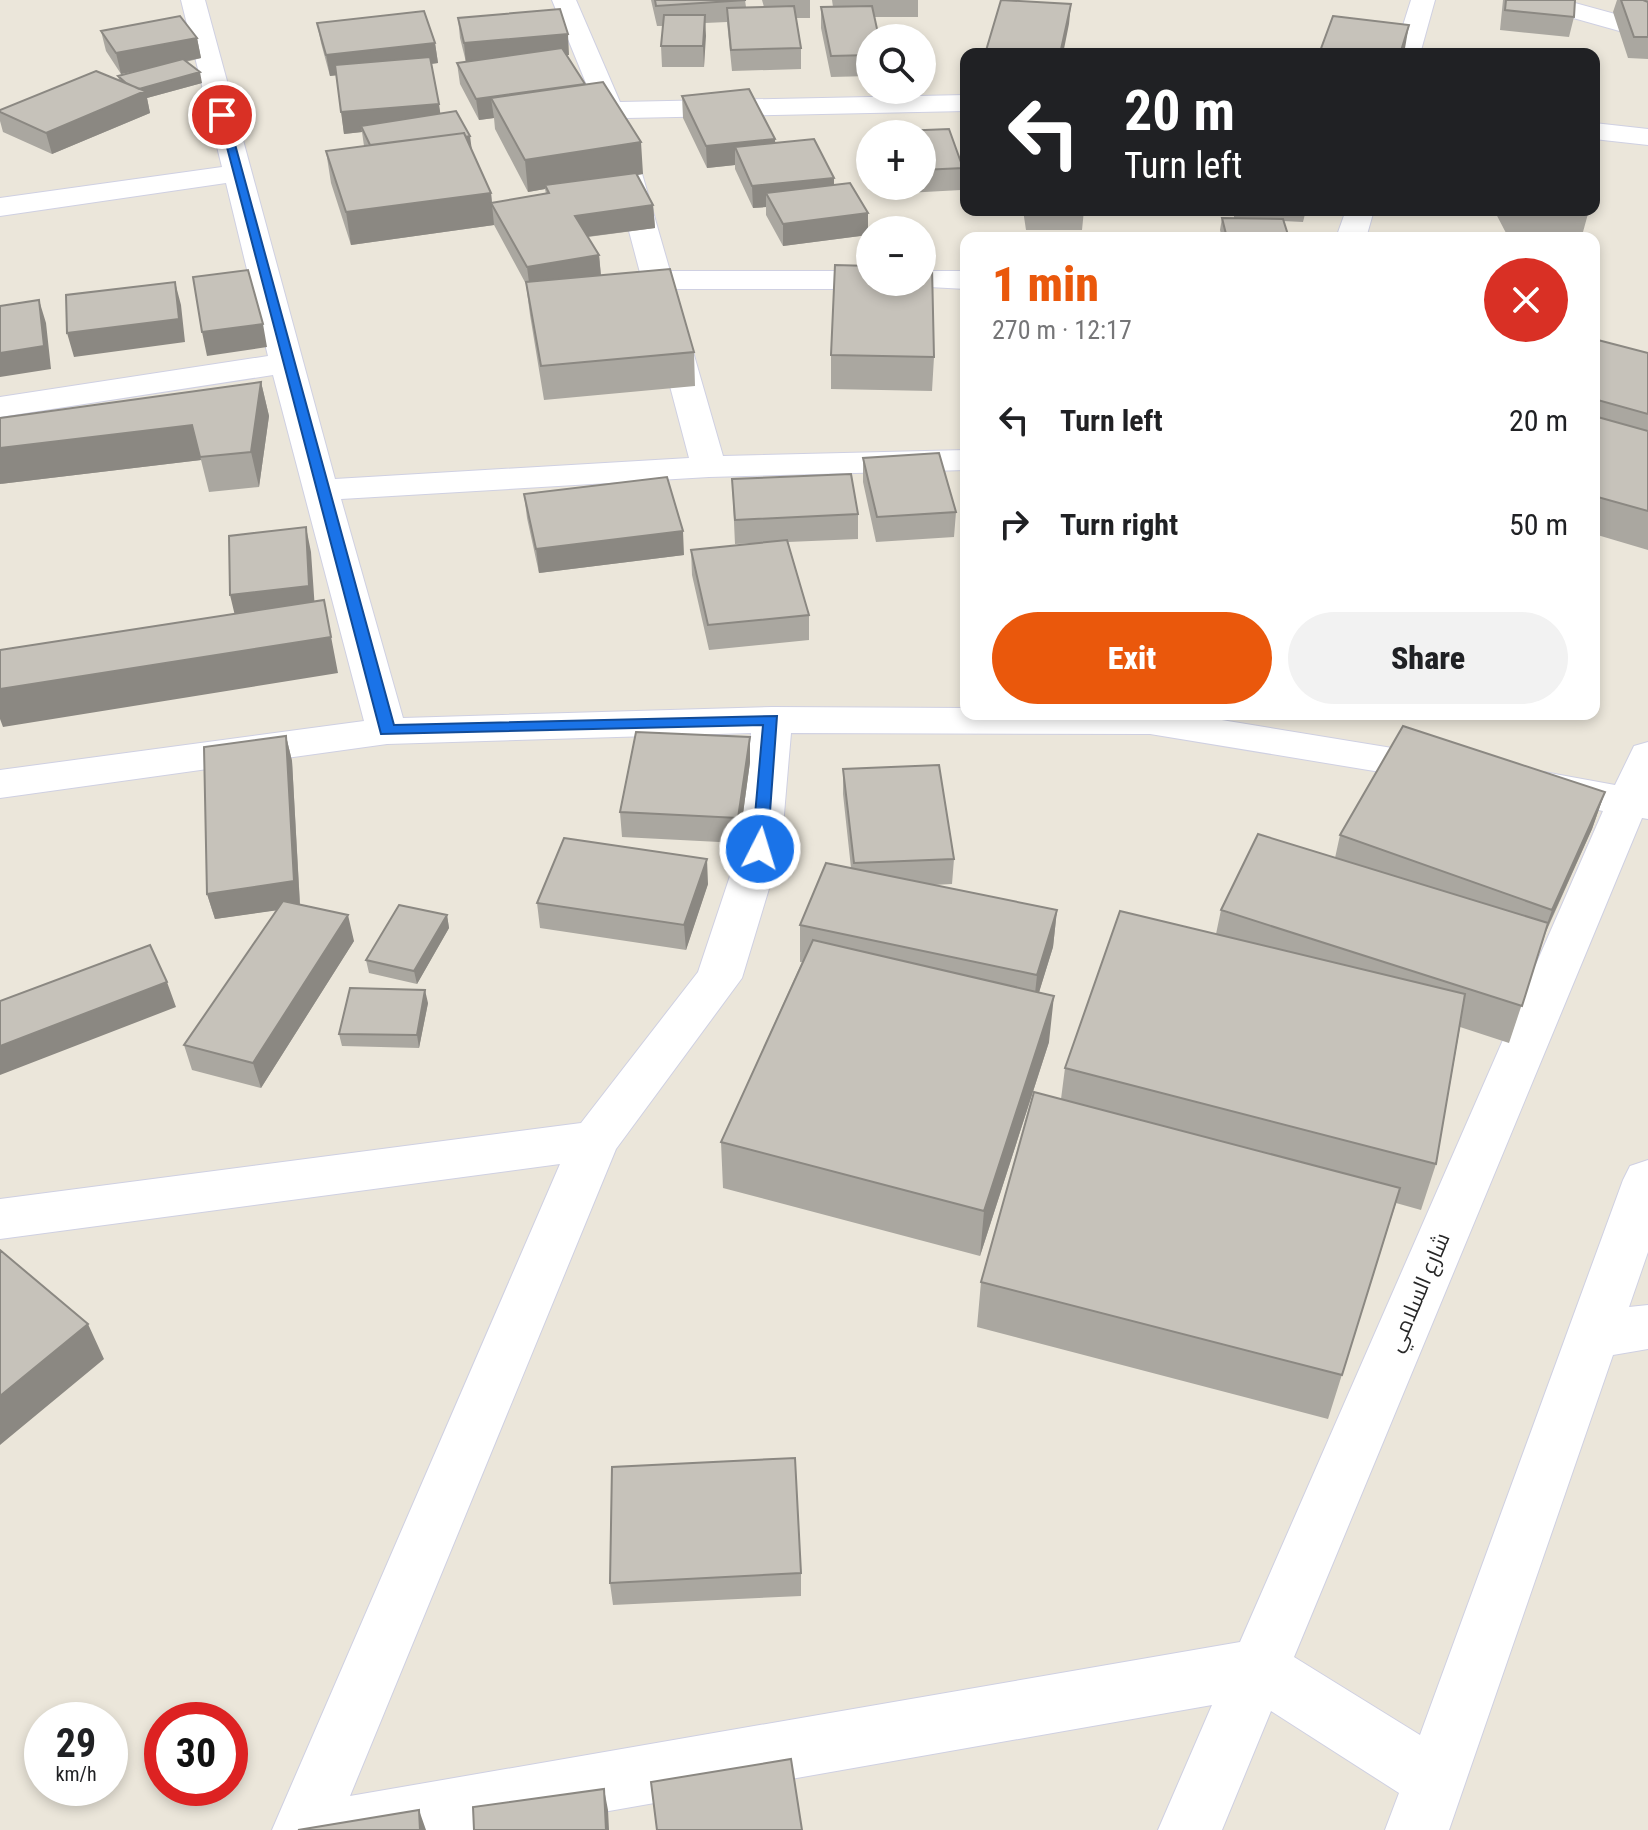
<!DOCTYPE html>
<meta charset="utf-8">
<style>
:root{--surface:#fff;--page:#f2f2f2;--text:#202124;--muted:#757577;--accent:#ea580c}
body{margin:0;font-family:"Roboto Condensed",Cairo,sans-serif;background:var(--page);color:var(--text);height:100vh;display:flex;flex-direction:column;font-size:30px;white-space:nowrap}
*{box-sizing:border-box;margin:0}
p{font-size:26px;color:var(--muted)}
.icon{flex:none;width:44px;height:44px;fill:none;stroke:currentColor;stroke-width:2;stroke-linecap:round;stroke-linejoin:round}
.map{position:relative;flex:1;overflow:hidden}
.details{position:absolute;left:960px;top:232px;width:640px;height:488px;display:flex;flex-direction:column;background:var(--surface);border-radius:16px;box-shadow:0 4px 12px #0003}
.details>*{flex:none}
.top-card{position:absolute;left:960px;top:48px;width:640px;height:168px;border-radius:16px;box-shadow:0 4px 12px #0003;background:#202124;color:#fff;overflow:hidden}
.tools{position:absolute;left:856px;top:24px;display:grid;gap:16px}
.tools a{display:grid;place-items:center;width:80px;height:80px;border-radius:50%;background:var(--surface);box-shadow:0 4px 12px #0003;font-size:40px}
.speed{position:absolute;left:24px;top:1702px;display:flex;gap:16px;font-size:40px;font-weight:700;text-align:center}
.speed>*{display:grid;place-content:center;width:104px;height:104px;border-radius:50%;background:var(--surface);box-shadow:0 4px 12px #0003;line-height:1}
.speed small{font-size:20px;font-weight:400}
.speed .limit{border:12px solid #d22;background:#fff;color:#111}
.pin{position:absolute;display:grid;place-items:center;width:68px;height:68px;color:#fff;margin:-34px;border:4px solid #fff;border-radius:50%;box-shadow:0 2px 8px #0007}
.me{position:absolute;width:88px;margin:-44px;rotate:5deg;stroke-linejoin:round;filter:drop-shadow(0 0 6px #0008)}
.turn{display:flex;align-items:center;gap:28px;height:168px;padding:0 32px;font-size:36px}
.turn .icon{width:104px;height:104px;stroke-width:2.5}
.turn b{display:block;font-size:56px;line-height:68px}
.round{display:grid;place-items:center;flex:none;width:84px;height:84px;border-radius:42px;background:var(--page)}
.head{display:flex;align-items:center;justify-content:space-between;height:136px;padding:0 32px}
h1{font-size:48px;font-weight:800;line-height:60px;color:var(--accent)}
.action{display:flex;gap:16px;margin-top:auto;padding:16px 32px}
.action a{flex:1;height:92px;border-radius:48px;background:var(--accent);color:#fff;font-size:32px;font-weight:800;line-height:92px;text-align:center}
.action a+a{background:var(--page);color:var(--text)}
ul{padding:0;list-style:none}
li{display:flex;align-items:center;gap:24px;height:104px;padding:0 32px}
li div{flex:1}
li b{display:block;font-size:30px}
li em{font-style:normal}
.map>svg:first-child{display:block}
.lines{fill:none;stroke-linecap:round;stroke-linejoin:round}
.minor-casing{stroke:#cfd0e2;stroke-width:2}
.minor{fill:#fff;fill-rule:evenodd}
.wall{fill:#aaa7a0}
.shaded-wall{fill:#8b8882}
.building{fill:#c6c2ba;stroke:#8b8882;stroke-width:2}
.route{fill:#1a73e8;stroke:#114b97;stroke-width:2}
.labels{text-anchor:middle;stroke-width:6;stroke-linejoin:round;paint-order:stroke}
.street-label{font-size:22px;fill:#282828;stroke:#fff}
</style>
<div class="map">
<svg width="1648" height="1830" viewBox="0 0 1648 1830">
<rect width="100%" height="100%" fill="#ebe6da"/>
<g class="lines">
<g class="minor-casing">
<path id="minor" d="M181,0H205L335,479L689,458L597,110L552,0H576L620,102L966,95V111L626,118L670,271H870V282H884L870,289H675L723,456L966,450V470L709,477L341,499L403,718L772,707L966,708V714H1185L1441,756L1455,760L1461,769L1455,778L1441,782L1150,734L791,733L781,849L742,978L616,1149L350,1796L1240,1642L1603,811L1529,796L1523,786L1529,776L1544,772L1615,785L1634,746L1648,742V819L1642,818L1294,1657L1420,1735L1623,1180L1630,1166L1648,1160V1252L1629,1307L1648,1305V1349L1613,1355L1449,1830H1385L1399,1793L1271,1711L1222,1830H1158L1212,1705L501,1830H272L560,1164L0,1239V1199L581,1123L698,972L739,849L751,733L387,744L0,798V770L364,721L273,375L0,417V397L268,356L226,183L0,216V198L222,167Z
M1411,0H1435L1420,54H1394Z
M1524,0H1564L1648,23V39L1527,5Z
M1594,123L1648,129V145L1594,139Z
M1346,210H1374L1366,238H1336Z
M922,271H966V289L911,286L908,282H922Z"/>
</g>
<use href="#minor" class="minor"/>
</g>
<path class="wall" d="M651,0H745L746,7H764L762,0H810V18H796L801,48V69L732,71L727,22L705,23L704,67H662L661,46L663,26H657Z
M832,0H918V17H874L870,38V76L831,77L821,28V7H833Z
M1503,0H1575L1574,17L1569,37L1500,30Z
M1617,0H1648V59L1628,58L1613,12Z
M458,18L569,55H566L643,174L637,175L653,205L655,228L588,237L599,255L601,275L694,352L695,386L544,400L530,315L526,284L494,225L351,245L331,183L326,151L364,146L362,132L344,134L337,75L330,76L321,43L317,23L435,43L438,63L431,64L440,113L472,151L491,193L492,203L546,194L545,189L528,192L495,129L494,118L479,120L460,84L457,63L466,62L460,38Z
M101,31L197,38L201,58L186,62L202,83L147,98L150,113L52,154L3,132L0,121V110L119,80L118,76L142,70L121,74L106,51Z
M682,96L775,143L834,178V185L868,235L783,246L766,215V207L753,208L735,169V165L707,168L683,118Z
M949,129L963,168L961,190L888,194L885,186H922V134H877V132Z
M1023,210H1084L1082,230H1026Z
M1234,210H1306L1303,222L1283,221L1289,238H1222L1220,230L1222,218H1234Z
M1494,210H1589L1583,232L1506,233Z
M1594,339L1648,353V550L1594,534Z
M831,355L934,357L932,391L831,389Z
M261,382L269,416L259,487L209,492L201,460L0,484Z
M863,458L956,512L954,537L876,542L863,482Z
M732,479L858,514V539L788,542L809,615V640L709,650L692,575L691,550L760,543L735,544Z
M524,494L684,555L539,573L527,518Z
M286,736L292,761L300,904L354,941L261,1088L192,1070L184,1045L277,910L215,919L207,894Z
M750,762L739,843L622,837L620,812Z
M843,769L954,859L952,884L933,885L1057,910L1053,947L1039,992L1049,1042L980,1256L723,1188L721,1142L802,962H800V925L851,868L843,794Z
M1605,792L1592,829L1546,932L1509,1043L1460,1027L1436,1164L1421,1210L1396,1203L1328,1419L977,1327L981,1282L1061,1099L1065,1068L1216,934L1221,910L1335,858L1340,835Z
M708,884L686,950L540,928L537,903Z
M447,915L449,928L417,984L369,973L366,960Z
M428,1003L419,1048L342,1046L339,1034Z
M801,1573V1596L613,1605L610,1583Z"/>
<path class="shaded-wall" d="M1071,4L1069,24L1063,54H1060Z
M705,15L706,36L704,67L703,46Z
M1409,25L1404,54H1400Z
M568,34L569,55L466,64L464,43Z
M197,38L201,58L121,74L116,53Z
M435,43L438,63L330,76L326,55Z
M200,72L202,83L147,98L150,113L52,154L46,133L135,90Z
M585,84L491,98L494,118L479,120L476,99Z
M439,104L442,125L361,126L362,132L344,134L341,112Z
M470,136L473,158L373,151Z
M775,139L776,160L735,147V165L707,168L706,146Z
M641,142L643,174L547,189L545,185V189L528,192L525,160Z
M834,178V200L766,193V207L753,208L752,186Z
M491,193L494,225L351,245L346,212Z
M653,205L655,228L577,238L575,216Z
M868,213V235L783,246V224Z
M599,255L601,277L530,290L527,267Z
M175,282L181,305L185,342L74,357L67,333Z
M39,300L46,323L51,369L0,377V353Z
M263,324L267,347L207,356L202,332Z
M261,382L269,416L259,487L251,452Z
M192,425L201,460L0,484V448Z
M306,527L311,552L315,610L236,620L230,595Z
M683,531L684,555L539,573L536,549Z
M324,600L338,673L3,727L0,719V689Z
M286,736L292,761L300,907L215,919L207,894Z
M750,737V762L739,843L738,818Z
M1605,792L1592,829L1539,946L1552,910Z
M707,859L708,884L686,950L684,925Z
M1057,910L1053,947L1033,1012L1037,975Z
M348,915L354,941L261,1088L253,1063Z
M447,915L449,928L417,984L414,971Z
M167,982L176,1007L0,1075V1046Z
M425,990L428,1003L419,1048L417,1035Z
M1054,996L1049,1042L980,1256L984,1211Z
M88,1324L104,1359L0,1445V1396Z
M604,1789L608,1810L609,1830H606Z
M419,1810L426,1830H420Z"/>
<path class="building" d="M655,0H746L656,6Z
M1001,0L1071,4L1060,54H985Z
M1506,0H1575L1574,17L1505,10Z
M1621,0H1643L1648,2V37H1634Z
M794,6L801,48L731,50L727,8Z
M872,6L879,38H870V55L831,56L821,7Z
M560,9L568,34L464,43L458,18Z
M424,11L435,43L326,55L317,23Z
M664,15H705L703,46H661Z
M180,16L197,38L116,53L101,31Z
M1333,16L1409,25L1400,54H1319Z
M562,48L585,84L476,99L457,63Z
M430,57L439,104L341,112L335,65Z
M183,59L200,72L139,89L126,83L118,76Z
M96,71L145,91L46,133L0,112V110Z
M603,82L641,142L525,160L491,98Z
M749,89L775,139L706,146L682,96Z
M456,111L470,136L466,137L464,133L370,145L361,126Z
M949,129L963,168L922,170V134H877V132Z
M464,133L491,193L346,212L326,151Z
M814,139L834,178L752,186L735,147Z
M636,173L653,205L575,216L599,255L527,267L491,203L549,193L545,185Z
M850,183L868,213L783,224L766,193Z
M1222,218L1283,219L1289,238H1227Z
M835,265L870,266V282H922V267H932L934,357L831,355Z
M670,269L694,352L541,366L526,282Z
M248,270L263,324L202,332L193,277Z
M175,282L179,319L67,333L66,295Z
M39,300L44,346L0,353V306Z
M1594,339L1648,353V414L1594,399Z
M261,382L251,452L200,457L192,425L0,448V418Z
M1594,416L1648,431V511L1594,496Z
M939,453L956,512L877,517L863,458Z
M851,474L858,514L735,520L732,479Z
M667,477L683,531L536,549L524,494Z
M306,527L309,586L230,595L229,536Z
M787,540L809,615L708,625L691,550Z
M324,600L331,637L0,689V650Z
M1403,726L1605,792L1552,910L1340,835Z
M636,732L750,737L738,818L620,812Z
M286,736L294,881L207,894L204,747Z
M939,765L954,859L854,863L843,769Z
M1258,834L1548,923L1522,1006L1221,910Z
M564,838L707,859L684,925L537,903Z
M826,863L1057,910L1037,975L800,925Z
M283,901L348,915L253,1063L184,1045Z
M399,905L447,915L414,971L366,960Z
M1120,911L1465,994L1436,1164L1065,1068Z
M813,940L1054,996L984,1211L721,1142Z
M150,945L167,982L0,1046V1001Z
M350,988L425,990L417,1035L339,1034Z
M1034,1092L1400,1188L1342,1375L981,1282Z
M0,1250L88,1324L0,1396Z
M795,1458L801,1573L610,1583L612,1467Z
M791,1759L802,1830H657L651,1782Z
M604,1789L606,1830H474L473,1807Z
M419,1810L420,1830H298Z"/>
<path class="route" d="M218,113L227,115L394,725L777,716L767,853H754L752,849L763,725L381,734Z"/>
<g class="labels">
<g class="street-label">
<text transform="translate(1418 1292) rotate(-67)" y="8">شارع السلامي</text>
</g>
</g>
</svg>
<div class="tools">
<a><svg class="icon" aria-label="search" viewBox="0 0 24 24"><circle cx="10" cy="10" r="6"/><path d="M15 15l6 6"/></svg></a>
<a>+</a>
<a>−</a>
</div>
<div class="speed"><div>29<small>km/h</small></div><div class="limit">30</div></div>
<div class="pin" style="left:222px;top:115px;background:#d93025"><svg class="icon" aria-label="arrive" viewBox="0 0 24 24"><path d="M6 21V4h12l-3 4 3 4H6"/></svg></div>
<svg class="me" style="left:760px;top:849px" viewBox="-20 -20 40 40"><circle r="17" fill="#1a73e8" stroke="#fff" stroke-width="3"/><path d="M0-11L8 9 0 5-8 9z" fill="#fff"/></svg>
<div class="top-card">
<div class="turn"><svg class="icon" aria-label="left" viewBox="0 0 24 24"><path d="M17 20v-9H6M10 6l-5 5 5 5"/></svg><div><b>20 m</b>Turn left</div></div>
</div>
<section class="details">
<div class="head"><div><h1>1 min</h1><p>270 m · 12:17</p></div><a class="round" style="background:#d93025;color:#fff"><svg class="icon" aria-label="close" viewBox="0 0 24 24"><path d="M6 6l12 12M18 6L6 18"/></svg></a></div>
<ul>
<li><svg class="icon" aria-label="left" viewBox="0 0 24 24"><path d="M17 20v-9H6M10 6l-5 5 5 5"/></svg><div><b>Turn left</b></div><em>20 m</em></li>
<li><svg class="icon" aria-label="right" viewBox="0 0 24 24"><path d="M7 20v-9h11M14 6l5 5-5 5"/></svg><div><b>Turn right</b></div><em>50 m</em></li>
</ul>
<div class="action"><a>Exit</a><a>Share</a></div>
</section>
</div>
